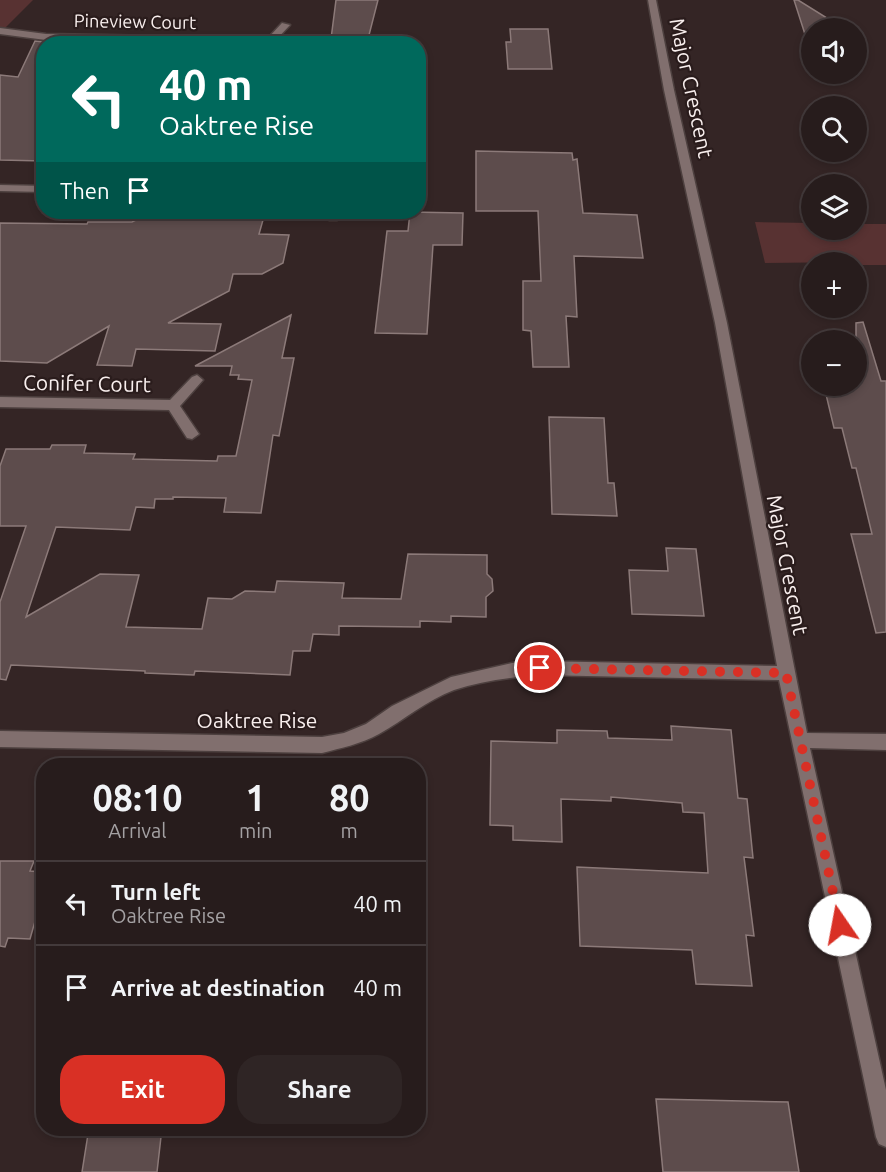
<!DOCTYPE html>
<meta charset="utf-8">
<style>
:root{--surface:#271c1c;--page:#2f2525;--text:#f1f3f6;--muted:#a4a1a3;--line:#433a3b;--accent:#d93025}
body{margin:0;font-family:Ubuntu,sans-serif;background:var(--page);color:var(--text);height:100vh;display:flex;flex-direction:column;font-size:22px;white-space:nowrap}
*{box-sizing:border-box;margin:0}
p{font-size:20px;color:var(--muted)}
.icon{flex:none;width:33px;height:33px;fill:none;stroke:currentColor;stroke-width:2;stroke-linecap:round;stroke-linejoin:round}
.map{position:relative;flex:1;overflow:hidden}
.panel{position:absolute;left:36px;top:758px;width:390px;height:378px;display:flex;flex-direction:column;background:var(--surface);border-radius:24px;box-shadow:0 3px 9px #0003,0 0 0 2px var(--line)}
.panel>*{flex:none}
.guide{position:absolute;left:36px;top:36px;width:390px;height:183px;border-radius:24px;box-shadow:0 3px 9px #0003,0 0 0 2px var(--line);background:#00695c;color:#fff;overflow:hidden}
.tools{position:absolute;left:801px;top:18px;display:grid;gap:12px}
.tools a{display:grid;place-items:center;width:66px;height:66px;border-radius:50%;background:var(--surface);box-shadow:0 3px 9px #0003,0 0 0 2px var(--line);font-size:30px}
.pin{position:absolute;display:grid;place-items:center;width:51px;height:51px;color:#fff;margin:-26px;border:3px solid #fff;border-radius:50%;box-shadow:0 2px 6px #0007}
.me{position:absolute;width:66px;margin:-33px;rotate:348deg;stroke-linejoin:round;filter:drop-shadow(0 0 4px #0008)}
.turn{display:flex;align-items:center;gap:21px;height:126px;padding:0 24px;font-size:27px}
.turn .icon{width:78px;height:78px;stroke-width:2.5}
.turn b{display:block;font-size:42px;line-height:51px}
.then{display:flex;align-items:center;height:57px;padding:0 24px;background:#0003;gap:12px;font-size:22px}
.eta{display:flex;justify-content:space-evenly;align-items:center;height:102px;text-align:center}
.eta b{font-size:36px;font-weight:700;line-height:42px}
.button{display:flex;gap:12px;margin-top:auto;padding:12px 24px}
.button a{flex:1;height:69px;border-radius:24px;background:var(--accent);color:#fff;font-size:24px;font-weight:700;line-height:69px;text-align:center}
.button a+a{background:var(--page);color:var(--text)}
ul{padding:0;list-style:none}
li{display:flex;align-items:center;gap:18px;height:84px;padding:0 24px;border-top:2px solid var(--line)}
li div{flex:1}
li b{display:block;font-size:22px}
li em{font-style:normal}
.map>svg:first-child{display:block}
.green{fill:#583232}
.building{fill:#5d4c4c;stroke:#8c7a79;stroke-width:1.5}
.lines{fill:none;stroke-linecap:round;stroke-linejoin:round}
.street-casing{stroke:#4d403f;stroke-width:3}
.street{fill:#816f6e;fill-rule:evenodd}
.route{stroke:#d93025;stroke-width:10;stroke-dasharray:0 18}
.labels{text-anchor:middle;stroke-width:4.5;stroke-linejoin:round;paint-order:stroke}
.far-street-label{font-size:18px;fill:#f9efee;stroke:#2a1c1c}
.street-label{font-size:21px;fill:#f9efee;stroke:#2a1c1c}
</style>
<div class="map">
<svg width="886" height="1172" viewBox="0 0 886 1172">
<rect width="100%" height="100%" fill="#342525"/>
<path class="green" d="M0,0H33L2,31H0Z
M755,222L811,223L812,230H856L857,224H886V265H857L856,262L765,263Z"/>
<path class="building" d="M336,0H378L368,39H331Z
M794,0H798L843,28H812V56Z
M510,29H548L552,69H508L506,42H511Z
M35,41L44,42V161L0,160V75L18,77Z
M476,151L572,153L573,160L577,159L583,213L637,215L643,258L574,256L577,317L566,316L569,367H533L531,331L523,330V281H541L538,211H476Z
M410,212L463,213L462,245H433L427,334L375,333L387,231H408Z
M138,219L263,220L259,234L289,235L283,263L262,274H233L229,291L168,323L221,324L215,351L136,349L132,366L97,365L109,326L47,363L0,361V223L87,224L88,222H132Z
M291,315L282,358H294L279,436L273,435L261,513L224,512L226,498L173,497V499H155L154,508L136,507L130,530L56,527L26,617L100,574L139,575L126,627L202,629L208,598L232,599L245,591L275,592L277,581L344,583L342,598L401,599L408,554L487,555V574L492,579L493,591L486,597V617L451,616V622L420,621V627L339,626V635L313,634L310,651H293L290,675L195,671L194,675L145,673V671L11,665L6,680L0,679V602L26,526H0V466L6,449H50L52,445H86L84,453L135,454L133,459L217,461L218,456H236L252,380L238,379L239,375H230L232,366H195Z
M863,322L881,381H886V632L876,633L851,534H872L856,468H852L842,428H834L824,386H856V323Z
M549,417L604,418L608,483H614L617,516L552,514Z
M666,548L696,549L704,616L632,614L629,570L668,571Z
M671,726L731,730L738,798L747,799L753,858L744,857L754,936L746,935L752,986L696,984L692,950L580,946L577,867L708,873L704,813L683,812L682,803L611,797V801L561,799L562,842L513,840V826L490,825L491,741L557,743V730L607,731L608,738L672,740Z
M0,861H34L30,871L44,872V890L30,939L8,938L5,947L0,946Z
M656,1099L788,1102L799,1172H663Z
M89,1128H162L157,1172H82Z"/>
<g class="lines">
<g class="street-casing">
<path id="street" d="M648,0H656L674,90L727,323L807,733L886,734V750L810,748L886,1090V1147L879,1144L876,1137L779,680L540,675C512,677 481,681 454,690C427,700 404,720 379,734C361,744 341,748 322,753L0,747V731L322,737L344,733L366,724L392,706L451,677L512,663L540,661L777,666L715,323L664,90Z
M282,23L290,25L275,41L276,44L46,40L0,34V28L46,34L268,38Z
M0,185L44,186V192L0,191Z
M330,212H340L337,220H329L327,218Z
M197,375L203,380L180,406L199,434L192,439L187,438L169,410L0,407V397L170,400L192,377Z"/>
</g>
<use href="#street" class="street"/>
</g>
<g class="lines">
<path class="route" d="M540,668L786,673L840,925"/>
</g>
<g class="labels">
<g class="far-street-label">
<text transform="translate(135 22) rotate(1)" y="6">Pineview Court</text>
</g>
<g class="street-label">
<text transform="translate(691 88) rotate(78)" y="7">Major Crescent</text>
<text transform="translate(87 384) rotate(1)" y="7">Conifer Court</text>
<text transform="translate(787 565) rotate(79)" y="7">Major Crescent</text>
<text x="257" y="728">Oaktree Rise</text>
</g>
</g>
</svg>
<div class="tools">
<a><svg class="icon" aria-label="sound" viewBox="0 0 24 24"><path d="M4 9h4l5-4v14l-5-4H4zM17 9q2 3 0 6"/></svg></a>
<a><svg class="icon" aria-label="search" viewBox="0 0 24 24"><circle cx="10" cy="10" r="6"/><path d="M15 15l6 6"/></svg></a>
<a><svg class="icon" aria-label="layers" viewBox="0 0 24 24"><path d="M12 4l9 5-9 5-9-5zM3 14l9 5 9-5"/></svg></a>
<a>+</a>
<a>−</a>
</div>
<div class="pin" style="left:540px;top:668px;background:#d93025"><svg class="icon" aria-label="arrive" viewBox="0 0 24 24"><path d="M6 21V4h12l-3 4 3 4H6"/></svg></div>
<svg class="me" style="left:840px;top:925px" viewBox="-20 -20 40 40"><circle r="19" fill="#fff"/><path d="M0-13L10 11 0 6-10 11z" fill="#d93025"/></svg>
<div class="guide">
<div class="turn"><svg class="icon" aria-label="left" viewBox="0 0 24 24"><path d="M17 20v-9H6M10 6l-5 5 5 5"/></svg><div><b>40 m</b>Oaktree Rise</div></div>
<div class="then">Then<svg class="icon" aria-label="arrive" viewBox="0 0 24 24"><path d="M6 21V4h12l-3 4 3 4H6"/></svg></div>
</div>
<section class="panel">
<div class="eta">
<div><b>08:10</b><p>Arrival</p></div>
<div><b>1</b><p>min</p></div>
<div><b>80</b><p>m</p></div>
</div>
<ul>
<li><svg class="icon" aria-label="left" viewBox="0 0 24 24"><path d="M17 20v-9H6M10 6l-5 5 5 5"/></svg><div><b>Turn left</b><p>Oaktree Rise</p></div><em>40 m</em></li>
<li><svg class="icon" aria-label="arrive" viewBox="0 0 24 24"><path d="M6 21V4h12l-3 4 3 4H6"/></svg><div><b>Arrive at destination</b></div><em>40 m</em></li>
</ul>
<div class="button"><a>Exit</a><a>Share</a></div>
</section>
</div>
